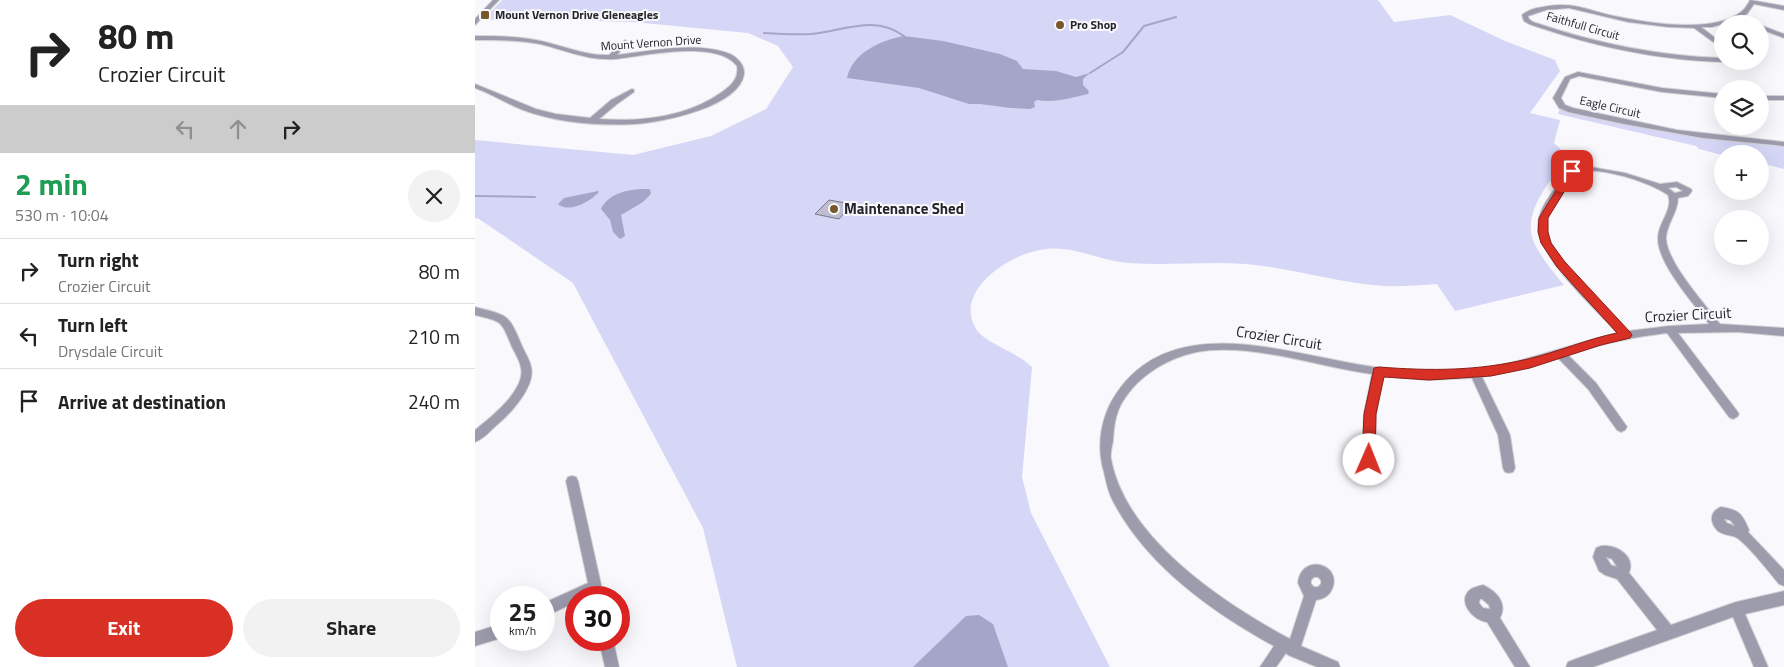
<!DOCTYPE html>
<meta charset="utf-8">
<style>
:root{--surface:#fff;--page:#f2f2f2;--text:#222;--muted:#767676;--line:#e0e0e0;--accent:#d93025}
body{margin:0;font-family:"Titillium Web",sans-serif;background:var(--page);color:var(--text);height:100vh;display:flex;flex-direction:column;font-size:19px;white-space:nowrap}
*{box-sizing:border-box;margin:0}
p{font-size:16px;color:var(--muted)}
.icon{flex:none;width:28px;height:28px;fill:none;stroke:currentColor;stroke-width:2;stroke-linecap:round;stroke-linejoin:round}
.map{position:relative;flex:1;overflow:hidden}
.drawer{display:flex;flex-direction:column;background:var(--surface);width:475px}
.drawer>*{flex:none}
.top-card{background:#fff;color:var(--text);overflow:hidden}
.buttons{position:absolute;left:1239px;top:15px;display:grid;gap:10px}
.buttons a{display:grid;place-items:center;width:55px;height:55px;border-radius:50%;background:var(--surface);box-shadow:0 5px 20px #0002;font-size:25px}
.speed{position:absolute;left:15px;top:586px;display:flex;gap:10px;font-size:25px;font-weight:700;text-align:center}
.speed>*{display:grid;place-content:center;width:65px;height:65px;border-radius:50%;background:var(--surface);box-shadow:0 5px 20px #0002;line-height:1}
.speed small{font-size:12px;font-weight:400}
.speed .limit{border:8px solid #d22;background:#fff;color:#111}
.pin{position:absolute;display:grid;place-items:center;width:42px;height:42px;color:#fff;margin:-21px;border-radius:10px;box-shadow:0 2px 8px #0006}
.me{position:absolute;width:55px;margin:-28px;rotate:1deg;stroke-linejoin:round;filter:drop-shadow(0 0 4px #0008)}
.turn{display:flex;align-items:center;gap:18px;height:105px;padding:0 15px;font-size:22px}
.turn .icon{width:65px;height:65px;stroke-width:2.5}
.turn b{display:block;font-size:35px;line-height:42px}
.lanes{display:flex;align-items:center;height:48px;padding:0 15px;background:#0003;justify-content:center;gap:25px;direction:ltr}
.lanes .off{opacity:.35}
.round{display:grid;place-items:center;flex:none;width:52px;height:52px;border-radius:26px;background:var(--page)}
.head{display:flex;align-items:center;justify-content:space-between;height:85px;padding:0 15px}
h1{font-size:30px;font-weight:700;line-height:38px;color:#1e9e55}
.button{display:flex;gap:10px;margin-top:auto;padding:10px 15px}
.button a{flex:1;height:58px;border-radius:30px;background:var(--accent);color:#fff;font-size:20px;font-weight:700;line-height:58px;text-align:center}
.button a+a{background:var(--page);color:var(--text)}
ul{padding:0;list-style:none}
li{display:flex;align-items:center;gap:15px;height:65px;padding:0 15px;border-top:1px solid var(--line)}
li div{flex:1}
li b{display:block;font-size:19px}
li em{font-style:normal}
main{display:flex;flex:1;min-height:0}
.map>svg:first-child{display:block}
.green{fill:#d6d6f7}
.water{fill:#a5a5c9}
.lines{fill:none;stroke-linecap:round;stroke-linejoin:round}
.stream{stroke:#a5a5c9;stroke-width:2}
.building{fill:#bebed0;stroke:#787989}
.minor-casing{stroke:#d3d3d7;stroke-width:2}
.minor{fill:#9c9cad;fill-rule:evenodd}
.route{fill:#d93025;stroke:#8d1f18}
.poi-dot{fill:#76582c;stroke:#f9f9fd;stroke-width:2}
.labels{text-anchor:middle;stroke-width:4;stroke-linejoin:round;paint-order:stroke}
.far-poi-label{font-size:12px;font-weight:bold;fill:#24242b;stroke:#f9f9fd;text-anchor:start}
.far-street-label{font-size:12px;fill:#24242b;stroke:#f9f9fd}
.poi-label{font-size:15px;font-weight:bold;fill:#24242b;stroke:#f9f9fd;text-anchor:start}
.street-label{font-size:15px;fill:#24242b;stroke:#f9f9fd}
</style>
<main>
<section class="drawer">
<div class="top-card">
<div class="turn"><svg class="icon" aria-label="right" viewBox="0 0 24 24"><path d="M7 20v-9h11M14 6l5 5-5 5"/></svg><div><b>80 m</b>Crozier Circuit</div></div>
<div class="lanes"><svg class="icon off" aria-label="left" viewBox="0 0 24 24"><path d="M17 20v-9H6M10 6l-5 5 5 5"/></svg><svg class="icon off" aria-label="ahead" viewBox="0 0 24 24"><path d="M12 20V5M6 11l6-6 6 6"/></svg><svg class="icon" aria-label="right" viewBox="0 0 24 24"><path d="M7 20v-9h11M14 6l5 5-5 5"/></svg></div>
</div>
<div class="head"><div><h1>2 min</h1><p>530 m · 10:04</p></div><a class="round"><svg class="icon" aria-label="close" viewBox="0 0 24 24"><path d="M6 6l12 12M18 6L6 18"/></svg></a></div>
<ul>
<li><svg class="icon" aria-label="right" viewBox="0 0 24 24"><path d="M7 20v-9h11M14 6l5 5-5 5"/></svg><div><b>Turn right</b><p>Crozier Circuit</p></div><em>80 m</em></li>
<li><svg class="icon" aria-label="left" viewBox="0 0 24 24"><path d="M17 20v-9H6M10 6l-5 5 5 5"/></svg><div><b>Turn left</b><p>Drysdale Circuit</p></div><em>210 m</em></li>
<li><svg class="icon" aria-label="arrive" viewBox="0 0 24 24"><path d="M6 21V4h12l-3 4 3 4H6"/></svg><div><b>Arrive at destination</b></div><em>240 m</em></li>
</ul>
<div class="button"><a>Exit</a><a>Share</a></div>
</section>
<div class="map">
<svg width="1309" height="667" viewBox="0 0 1309 667">
<rect width="100%" height="100%" fill="#f9f9fd"/>
<path class="green" d="M27,0H903L919,22L975,15L1030,41L1080,60L1085,71L1055,113L1085,120L1079,143L1093,156C1079,177 1053,204 1056,232C1058,248 1078,272 1089,285L980,311L962,284C945,285 927,287 909,286C863,283 817,268 771,264C732,261 693,266 654,263C626,261 599,246 572,249C539,251 477,289 501,329C508,340 531,349 542,356C548,359 552,363 557,367L547,477L556,513L635,667H262L228,528L98,283L4,219L0,218V140L158,155L236,136L291,109L318,67L303,46L273,33L158,22L48,19L8,20Z
M1085,107C1158,127 1233,143 1309,145V169L1285,163V154L1247,155L1224,149L1221,146L1083,114Z"/>
<path class="water" d="M429,36L468,41L525,54L542,61L548,69L581,71L601,77L615,73L608,79V85L614,91L613,94C595,98 580,103 562,100L559,102L560,107L555,109L536,108L505,104H494L444,88L372,78C377,53 406,40 429,36Z
M166,189H175L176,194L168,202L146,215L150,236L145,239L138,232L135,220L126,209C133,194 151,190 166,189Z
M123,191L124,192C116,201 94,214 83,204L89,198Z
M504,615L518,624L533,667H438L491,616Z"/>
<g class="lines">
<path class="stream" d="M289,33C304,34 320,35 336,34C369,31 399,14 429,36
M615,73L648,52L669,26L701,17
M0,196L60,197"/>
</g>
<path class="building" d="M354,200L377,204L364,219L340,214Z"/>
<g class="lines">
<g class="minor-casing">
<path id="minor" d="M18,0H24L0,25V19Z
M1275,0L1309,6V10L1279,4L1272,14L1266,17L1279,24H1270L1262,20L1237,27H1226L1248,44V49L1219,28L1193,27L1153,22L1094,8L1071,10L1053,16L1054,19L1058,22C1120,43 1182,56 1248,58V61H1250L1248,62C1181,60 1117,46 1054,24L1049,21L1047,15C1053,10 1060,8 1068,7C1098,1 1111,10 1139,16C1173,23 1237,34 1266,12C1270,9 1273,4 1275,0Z
M1285,25L1309,34V38L1285,29Z
M0,36C22,36 44,36 66,41C89,46 110,56 134,55L150,40L153,42L142,55C176,51 222,41 255,54C262,57 270,65 269,74C264,107 188,122 161,124C124,126 83,123 48,110C32,104 17,94 0,88V84L61,109L81,114L115,118L136,100L157,89L159,90V92L142,104L124,119C166,122 212,117 247,92C257,85 264,78 262,66C242,39 169,56 140,59C113,61 90,50 65,44C44,40 22,40 0,40Z
M1103,72L1187,88L1248,94V98L1187,92L1104,76L1095,79L1086,98L1090,105L1098,108L1202,130L1309,142V146L1228,138L1149,124L1093,112L1084,108L1078,98L1090,77Z
M1285,96H1309V100H1285Z
M1110,166L1150,173L1185,184L1202,182L1216,189L1217,191L1213,196L1203,198C1203,213 1191,224 1191,239C1193,264 1230,304 1245,324L1309,328V336L1263,332L1203,333L1262,411L1264,414L1262,417L1258,419L1254,417L1192,333C1158,337 1125,344 1093,355L1121,383L1150,424L1152,427L1150,430L1146,432L1142,430L1113,389L1083,358L1042,370L1007,377L1035,435L1040,468L1038,472L1034,473L1030,472L1028,468L1023,435L997,378L953,380L908,376L901,414L899,475L897,479L893,480L889,479L887,475L889,414L897,374C844,367 774,342 722,352C693,358 664,375 648,401C640,414 639,426 638,441C637,446 635,454 636,459C651,539 748,603 815,639L829,596L823,583C826,552 868,564 857,589C854,596 849,599 841,600L826,646L863,662L865,667H842L813,655L811,653L801,667H785L799,646C737,612 671,565 638,501C633,492 631,481 629,472C621,446 626,416 641,394C691,319 788,346 860,360C895,367 931,373 967,372C1030,371 1083,347 1143,333C1122,311 1063,257 1063,226C1063,213 1071,201 1078,191C1086,178 1094,168 1110,166ZM1104,171C1129,168 1172,181 1193,195C1199,209 1182,224 1183,239C1183,264 1219,304 1234,324L1194,326L1153,331C1132,309 1076,260 1072,230C1070,218 1076,208 1082,198C1088,188 1094,177 1104,171ZM1201,187L1208,191L1200,193L1193,188ZM839,577H843L846,580V584L843,587H839L836,584V580Z
M0,307C34,316 33,313 47,346C50,353 55,360 56,367C61,385 37,412 24,423C17,429 9,439 0,442V430C15,418 51,390 46,368C45,361 40,353 37,347C26,320 28,322 0,315Z
M97,476L101,477L103,481L129,598H115V595L110,598H101V602L69,617V603L113,583L91,481L93,477Z
M1246,507C1264,510 1267,513 1274,530L1273,532L1309,570V586L1304,584C1295,573 1273,545 1262,538C1256,534 1246,536 1241,529C1234,520 1236,511 1246,507ZM1249,519L1255,520L1260,526L1252,523Z
M1126,546C1141,544 1161,556 1154,573L1196,625L1261,602L1309,591V605L1270,614L1293,667H1279L1258,617L1118,667H1091L1093,662L1098,660L1182,630L1142,579L1130,575L1124,571L1118,557L1121,548ZM1131,557L1137,559L1142,567L1136,565Z
M1008,585C1021,591 1033,603 1025,618L1055,667H1040L1012,622C999,621 980,601 996,589C999,587 1004,586 1008,585ZM1005,599H1007L1014,605L1015,609L1008,608L1004,603Z
M26,624V638L0,646V632Z
M124,640H138L144,667H130Z"/>
</g>
<use href="#minor" class="minor"/>
</g>
<path class="route" d="M1097,168L1102,171L1073,218V232L1076,243L1090,262L1155,332L1157,335L1155,338L1126,345L1055,368L1016,376L954,380L909,377L901,414L900,460L898,464L894,465L889,464L887,460L889,414L899,368L904,367C956,371 1002,371 1053,359C1083,352 1112,339 1142,333L1082,267L1066,243L1063,232L1064,218L1093,171Z"/>
<g class="poi-dot">
<rect x="5" y="10" width="10" height="10" rx="2.5"/>
<circle cx="585" cy="25" r="5"/>
<circle cx="359" cy="209" r="5"/>
</g>
<g class="labels">
<g class="far-poi-label">
<text x="20" y="19">Mount Vernon Drive Gleneagles</text>
<text x="595" y="29">Pro Shop</text>
</g>
<g class="far-street-label">
<text transform="translate(1108 26) rotate(16)" y="4">Faithfull Circuit</text>
<text transform="translate(176 43) rotate(-4)" y="4">Mount Vernon Drive</text>
<text transform="translate(1135 107) rotate(13)" y="4">Eagle Circuit</text>
</g>
<g class="poi-label">
<text x="369" y="214">Maintenance Shed</text>
</g>
<g class="street-label">
<text transform="translate(1213 315) rotate(-3)" y="5">Crozier Circuit</text>
<text transform="translate(804 338) rotate(9)" y="5">Crozier Circuit</text>
</g>
</g>
</svg>
<div class="buttons">
<a><svg class="icon" aria-label="search" viewBox="0 0 24 24"><circle cx="10" cy="10" r="6"/><path d="M15 15l6 6"/></svg></a>
<a><svg class="icon" aria-label="layers" viewBox="0 0 24 24"><path d="M12 4l9 5-9 5-9-5zM3 14l9 5 9-5"/></svg></a>
<a>+</a>
<a>−</a>
</div>
<div class="speed"><div>25<small>km/h</small></div><div class="limit">30</div></div>
<div class="pin" style="left:1097px;top:171px;background:#d93025"><svg class="icon" aria-label="arrive" viewBox="0 0 24 24"><path d="M6 21V4h12l-3 4 3 4H6"/></svg></div>
<svg class="me" style="left:894px;top:460px" viewBox="-20 -20 40 40"><circle r="19" fill="#fff"/><path d="M0-13L10 11 0 6-10 11z" fill="#d93025"/></svg>
</div>
</main>
